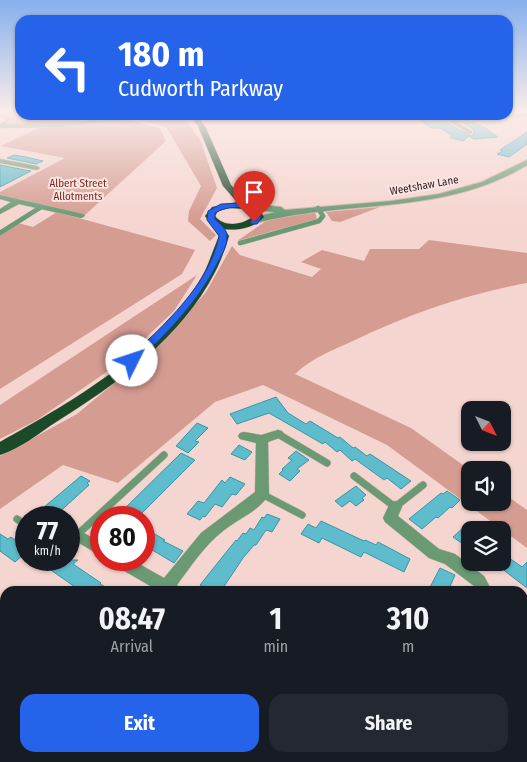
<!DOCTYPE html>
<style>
:root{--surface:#171b24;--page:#242831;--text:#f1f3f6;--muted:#9ea1a6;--accent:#2563eb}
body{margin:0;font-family:"Fira Sans Condensed",sans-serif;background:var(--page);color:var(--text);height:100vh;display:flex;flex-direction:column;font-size:19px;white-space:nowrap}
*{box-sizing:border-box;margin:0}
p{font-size:16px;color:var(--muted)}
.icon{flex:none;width:28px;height:28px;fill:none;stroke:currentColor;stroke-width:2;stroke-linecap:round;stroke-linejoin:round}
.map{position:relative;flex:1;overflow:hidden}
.side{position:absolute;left:0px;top:586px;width:528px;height:176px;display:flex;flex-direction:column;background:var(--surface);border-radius:15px 15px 0 0;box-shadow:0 1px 4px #0004}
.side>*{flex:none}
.hud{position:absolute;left:15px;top:15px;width:498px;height:105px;border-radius:15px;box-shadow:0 1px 4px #0004;background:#2563eb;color:#fff;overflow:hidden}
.needle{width:32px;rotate:132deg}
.tools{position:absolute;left:461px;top:401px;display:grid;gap:10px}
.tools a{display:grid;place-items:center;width:50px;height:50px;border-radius:10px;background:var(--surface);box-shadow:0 1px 4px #0004;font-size:25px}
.speed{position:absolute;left:15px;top:506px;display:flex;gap:10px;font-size:25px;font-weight:700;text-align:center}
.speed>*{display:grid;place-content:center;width:65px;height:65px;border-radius:50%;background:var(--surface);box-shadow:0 1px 4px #0004;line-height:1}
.speed small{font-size:12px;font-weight:400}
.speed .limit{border:8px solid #d22;background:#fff;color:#111}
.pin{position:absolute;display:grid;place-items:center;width:42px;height:42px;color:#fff;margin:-51px -21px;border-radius:50% 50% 50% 0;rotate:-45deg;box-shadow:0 0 5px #0007}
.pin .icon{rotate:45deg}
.me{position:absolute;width:55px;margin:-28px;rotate:49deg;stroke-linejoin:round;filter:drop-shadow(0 0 4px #0008)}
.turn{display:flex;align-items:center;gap:18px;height:105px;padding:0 20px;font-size:22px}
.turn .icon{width:65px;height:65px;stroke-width:2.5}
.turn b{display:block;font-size:35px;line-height:42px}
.eta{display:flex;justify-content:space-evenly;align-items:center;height:85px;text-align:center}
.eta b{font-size:30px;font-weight:700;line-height:35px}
.primary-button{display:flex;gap:10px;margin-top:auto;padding:10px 20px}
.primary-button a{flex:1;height:58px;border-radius:15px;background:var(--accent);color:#fff;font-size:20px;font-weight:700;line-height:58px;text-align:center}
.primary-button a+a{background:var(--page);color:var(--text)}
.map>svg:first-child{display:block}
.green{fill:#d59c92}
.building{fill:#5ebccd;stroke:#3597a7}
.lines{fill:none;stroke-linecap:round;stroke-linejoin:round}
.service-far3-casing{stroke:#d0b0ab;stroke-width:4}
.service-far2-casing{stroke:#d0b0ab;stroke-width:5}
.service-far1-casing{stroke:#d0b0ab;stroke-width:8}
.service-casing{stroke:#d0b0ab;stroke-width:10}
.minor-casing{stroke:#d0b0ab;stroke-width:1}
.tertiary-casing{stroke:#d0b0ab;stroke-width:2}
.trunk-casing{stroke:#d0b0ab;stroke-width:1}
.service-far3{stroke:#699a74;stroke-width:3}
.service-far2{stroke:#699a74;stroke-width:4.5}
.service-far1{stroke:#699a74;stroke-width:7}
.service{stroke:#699a74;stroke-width:9}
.minor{fill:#699a74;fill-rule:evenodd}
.tertiary{fill:#699a74;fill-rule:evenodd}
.trunk{fill:#1a4a28;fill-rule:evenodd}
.route{fill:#2563eb;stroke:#184099}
.labels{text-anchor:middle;stroke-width:4;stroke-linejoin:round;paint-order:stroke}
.far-park-label{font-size:11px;fill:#871e12;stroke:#f7e6e3}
.far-street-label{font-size:11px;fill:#3a1d19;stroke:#f7e6e3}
</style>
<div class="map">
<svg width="527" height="762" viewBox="0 0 527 762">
<rect width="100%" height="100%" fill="#f5d5cf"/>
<path class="green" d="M0,112H20V115H131L60,123L9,124L13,117Z
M184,116L201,142L217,188L200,219L216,235L210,241L188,221L189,211L201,186L167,128L138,119Z
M129,120L160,128L166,141L85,215L0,195V192L65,158L1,146L39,128Z
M380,207L340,222L332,221L326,212Z
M57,212L195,250L182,274L0,389V234L18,223L33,227Z
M315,212L317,219L237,241L269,219Z
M429,240L527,253V283C467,294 410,314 355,340C333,350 313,357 295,374L411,428L470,470V502H502L503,493L527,510V548L387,445L263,385L215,402L118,483L63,465L0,509V456L77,414L156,348L206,292L232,246L240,255L312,277L321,269L301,262L322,250L364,261L370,249H419Z
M197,275L174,311L118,364L37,420L0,439V405Z
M287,758H516L517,762H285Z"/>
<path class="building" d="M453,115H467L446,117L441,122L449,124L471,136L474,133L473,129L463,123L475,122L474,124L482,126L498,137L474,139L469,136L463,141L452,138H450L453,136L440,128H431L418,118Z
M527,132V144L509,157L497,154L503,151L500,150Z
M14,155L26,157L43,161L36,164L7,158Z
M0,165L25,170L31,171L0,187Z
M276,397L288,413L306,424L310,421L338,438L340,437L353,448L355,447L367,456L370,454L411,481L401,489L387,478L384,480L355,459L352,461L340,450L337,452L325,442L323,444L269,413L237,424L230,414Z
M197,423L208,428L195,441L199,442L188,453L176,446Z
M239,445L252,452L245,460L231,454Z
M296,451L309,460L297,469L300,471L290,481L279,474L283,470L282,469L292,460L288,458Z
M181,453L195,460L137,518H115Z
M81,476L90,481L87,483L89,485L53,518H31Z
M230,477L245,484L236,495L232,494L222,507L215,504L205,517L203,516L200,520L187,514L198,501L204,503L222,480L225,483Z
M356,486L366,495L362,498L364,500L356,506L350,501L342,507L335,501Z
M447,491L460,500L452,508L450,507L438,518L436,517L422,529L409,519L441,493L443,494Z
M267,514L280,519L272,532L266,530L256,545H254L243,558L221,591H213L200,585L236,540L237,541L243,533L246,534L250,528L254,530L262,517L264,518Z
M321,521L364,541L365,540L376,545L378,542L410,559L404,572L364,552L361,557L322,538L319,543L301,534L308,524L316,528Z
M464,527L470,532V549L453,537Z
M153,533L165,540L163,541L183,551L174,563L144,545Z
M0,534L8,539L11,537L26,548V552L15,562L0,551Z
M502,553L522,567L527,562V588L493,562H502Z
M57,560H78L73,564L101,583L100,584L113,591H70L75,587L48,568Z
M440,568L455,575L448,591H428Z"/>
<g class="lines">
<g class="service-far3-casing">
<path id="service-far3" d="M0,115L9,119L1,126"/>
</g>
<g class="service-far2-casing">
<path id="service-far2" d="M0,233L41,207
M240,243L319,221L323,216L318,208"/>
</g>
<g class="service-far1-casing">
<path id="service-far1" d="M278,434L327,463
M354,476L395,507L423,485
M262,494L302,515
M17,519L26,525
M77,535L164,455"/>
</g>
<g class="service-casing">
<path id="service" d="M119,758L120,762"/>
</g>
<g class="minor-casing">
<path id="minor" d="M527,112V116L457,122L472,131V133L470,134L450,122L443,121L446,119Z
M147,115H168L60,127L0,128V124L60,123Z
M0,159L37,166L40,168L37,170L0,163Z
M0,195L84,214L85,216L81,218L19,204L0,214V209L11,202L0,199Z
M278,430L282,431L284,434L282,437L268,442L269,494C260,511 237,519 223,531C204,546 191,566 177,585L181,591H159L114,565L112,560H132L164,578L201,533L255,492L256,443L240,439L238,436L240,433L244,432L261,435Z
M395,501L400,503L402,507L398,516L439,549L455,554L484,576L492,591H476L474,586L445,564L429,558L385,522L383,518L390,503Z
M69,524L101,543V556L69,537Z
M527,595V609L522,611V596Z
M522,723L527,725V748L522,747Z
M0,737L5,738V756L0,755Z
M259,758H279L277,762H257Z"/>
</g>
<g class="tertiary-casing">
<path id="tertiary" d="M527,160V165C444,216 346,199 256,223L253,222V218L275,212L251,210L247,207L251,204L281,207L285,210L391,201L439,194L482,182Z"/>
</g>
<g class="trunk-casing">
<path id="trunk" d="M189,115H196L205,126L231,185L248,204L258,208L264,217C254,228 238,231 224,229L229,236C225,248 221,261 215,272C182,337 117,384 56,422C39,433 20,449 0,455V442C73,401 165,349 205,271C210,260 214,248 219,236L205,216L212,207L237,202L223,186L198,126ZM229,208L248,209L254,216C243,225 224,228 215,216L218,211Z"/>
</g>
<use href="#service-far3" class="service-far3"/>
<use href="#service-far2" class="service-far2"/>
<use href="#service-far1" class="service-far1"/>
<use href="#service" class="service"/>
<use href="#minor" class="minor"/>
<use href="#tertiary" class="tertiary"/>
<use href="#trunk" class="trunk"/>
</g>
<linearGradient id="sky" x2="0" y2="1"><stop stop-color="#86b0ee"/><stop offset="0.51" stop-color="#faece9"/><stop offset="1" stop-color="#faece9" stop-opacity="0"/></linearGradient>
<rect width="527" height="219" fill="url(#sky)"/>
<path class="route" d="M244,203L254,206L261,212V218L257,224H251L250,222L255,214C243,205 227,206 215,213V219C220,224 228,230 227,237C227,247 222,254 218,262C198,302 168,332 136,363H129L127,361L129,358C163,326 210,284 219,236L207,220L208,211L221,204Z"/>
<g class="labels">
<g class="far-park-label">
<text x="78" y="187">Albert Street<tspan x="78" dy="13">Allotments</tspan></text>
</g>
<g class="far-street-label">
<text transform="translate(424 185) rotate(-10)" y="4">Weetshaw Lane</text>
</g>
</g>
</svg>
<div class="tools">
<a><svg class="needle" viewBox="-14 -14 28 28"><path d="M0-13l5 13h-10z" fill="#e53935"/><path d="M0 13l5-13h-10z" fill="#9ea1a6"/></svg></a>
<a><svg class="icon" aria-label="sound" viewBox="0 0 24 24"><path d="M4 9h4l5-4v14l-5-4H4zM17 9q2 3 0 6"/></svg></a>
<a><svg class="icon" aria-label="layers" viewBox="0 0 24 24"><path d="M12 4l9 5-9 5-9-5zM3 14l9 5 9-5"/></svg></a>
</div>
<div class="speed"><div>77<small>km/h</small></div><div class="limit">80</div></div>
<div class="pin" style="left:254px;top:222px;background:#d93025"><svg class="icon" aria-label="arrive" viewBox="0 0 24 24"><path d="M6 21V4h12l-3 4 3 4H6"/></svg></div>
<svg class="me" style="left:132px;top:361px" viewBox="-20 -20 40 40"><circle r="19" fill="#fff"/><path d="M0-13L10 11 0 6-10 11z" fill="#2563eb"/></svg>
<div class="hud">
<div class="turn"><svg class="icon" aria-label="left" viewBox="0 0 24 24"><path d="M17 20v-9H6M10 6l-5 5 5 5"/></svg><div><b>180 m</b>Cudworth Parkway</div></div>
</div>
<section class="side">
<div class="eta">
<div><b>08:47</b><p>Arrival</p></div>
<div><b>1</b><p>min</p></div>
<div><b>310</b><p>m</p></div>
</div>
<div class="primary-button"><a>Exit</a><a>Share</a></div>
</section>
</div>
